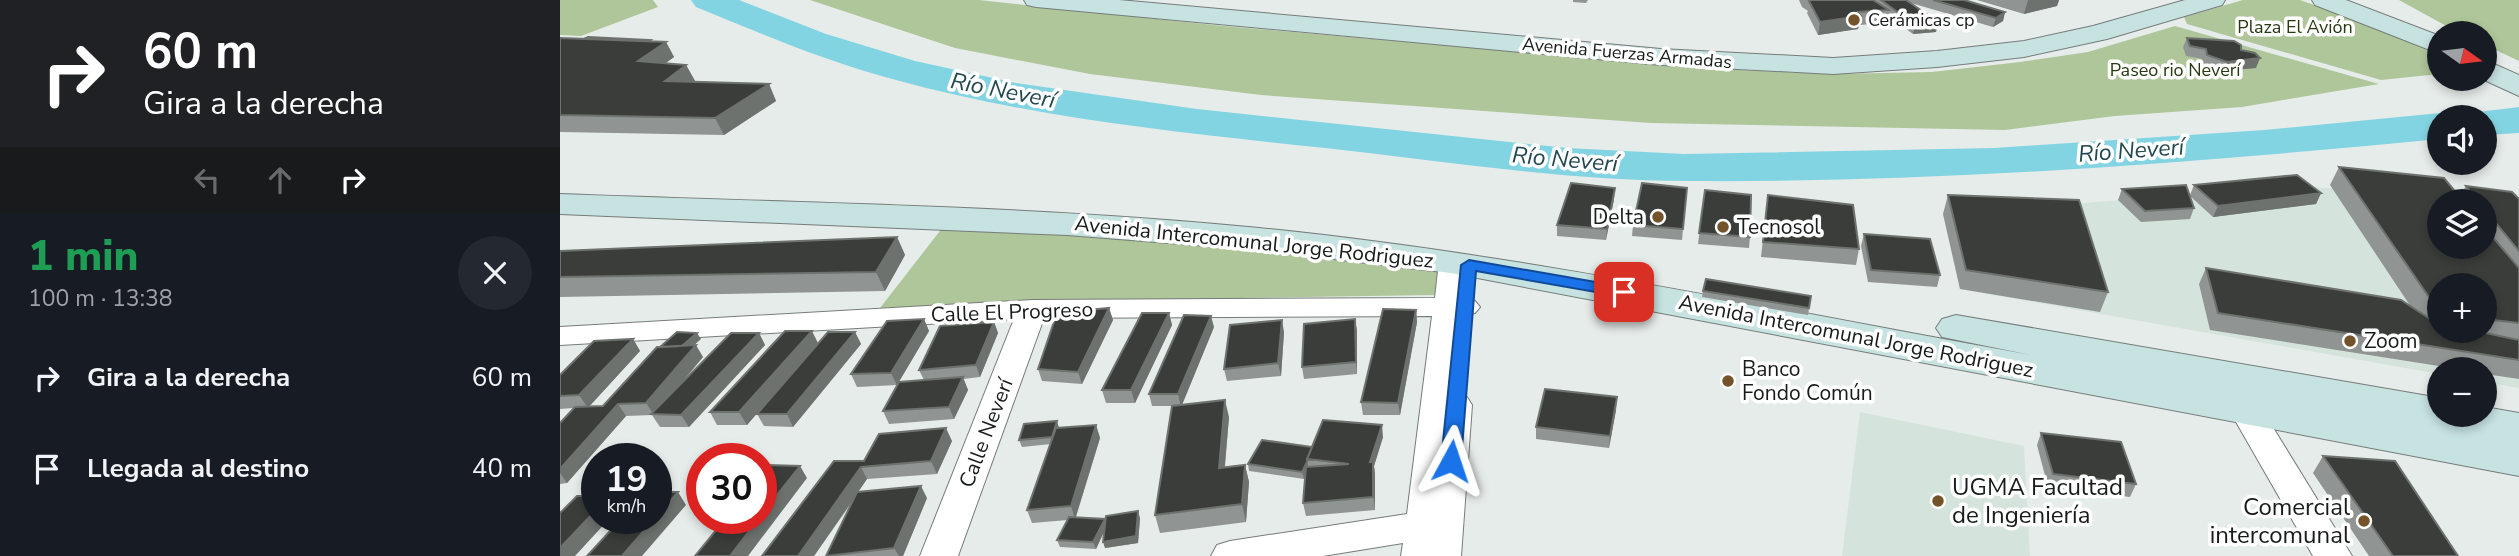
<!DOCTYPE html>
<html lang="es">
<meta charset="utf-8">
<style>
:root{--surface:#171b24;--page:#242831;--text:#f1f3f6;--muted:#9ea1a6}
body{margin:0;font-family:"Nunito Sans",sans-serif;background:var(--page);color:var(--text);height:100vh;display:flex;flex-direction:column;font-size:26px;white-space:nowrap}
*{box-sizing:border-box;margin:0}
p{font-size:23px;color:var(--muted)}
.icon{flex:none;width:38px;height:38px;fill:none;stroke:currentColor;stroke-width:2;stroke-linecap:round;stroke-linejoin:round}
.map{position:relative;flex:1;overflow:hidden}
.side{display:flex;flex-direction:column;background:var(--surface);width:560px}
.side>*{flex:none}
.top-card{background:#202124;color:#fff;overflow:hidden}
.needle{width:46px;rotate:104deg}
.tools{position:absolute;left:1867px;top:21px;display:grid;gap:14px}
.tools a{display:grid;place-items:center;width:70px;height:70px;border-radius:50%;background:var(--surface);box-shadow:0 4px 10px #0003;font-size:35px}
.speed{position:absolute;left:21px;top:443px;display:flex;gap:14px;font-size:35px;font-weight:700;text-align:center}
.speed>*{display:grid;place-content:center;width:91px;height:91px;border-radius:50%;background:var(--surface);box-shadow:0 4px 10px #0003;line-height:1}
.speed small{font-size:18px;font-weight:400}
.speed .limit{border:10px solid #d22;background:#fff;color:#111}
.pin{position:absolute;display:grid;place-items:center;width:60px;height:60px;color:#fff;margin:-30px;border-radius:14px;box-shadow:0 4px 10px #0006}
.me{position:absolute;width:77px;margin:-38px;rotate:5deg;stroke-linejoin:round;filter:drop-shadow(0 0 5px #0008)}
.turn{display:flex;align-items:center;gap:24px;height:147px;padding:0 28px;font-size:32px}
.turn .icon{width:91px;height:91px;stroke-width:2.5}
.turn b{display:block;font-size:49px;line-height:60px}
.lanes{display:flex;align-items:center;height:66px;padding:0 28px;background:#0003;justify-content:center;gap:35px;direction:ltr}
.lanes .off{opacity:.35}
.round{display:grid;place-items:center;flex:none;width:74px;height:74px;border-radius:37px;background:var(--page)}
.head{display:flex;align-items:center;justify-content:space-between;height:119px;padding:0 28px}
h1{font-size:42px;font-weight:800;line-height:52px;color:#1e9e55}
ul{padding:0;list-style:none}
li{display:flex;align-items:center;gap:21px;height:91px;padding:0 28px}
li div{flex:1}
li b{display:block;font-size:26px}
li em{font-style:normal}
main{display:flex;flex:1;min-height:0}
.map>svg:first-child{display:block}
.built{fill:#d5e3dd;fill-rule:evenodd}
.green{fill:#afc69a}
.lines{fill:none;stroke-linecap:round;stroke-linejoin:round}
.river{fill:#83d4e2;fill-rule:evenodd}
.street-casing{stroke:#767c79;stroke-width:2}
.secondary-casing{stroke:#767c79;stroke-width:2}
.street{fill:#fff;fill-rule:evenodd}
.secondary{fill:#c6e2e1;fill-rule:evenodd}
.wall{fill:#909492;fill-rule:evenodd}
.shaded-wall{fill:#6e726f}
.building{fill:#3a3d3a;stroke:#6e726f;stroke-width:2}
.route{fill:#1a73e8;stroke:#114b97;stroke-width:2}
.poi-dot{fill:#74532a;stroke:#fff;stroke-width:2.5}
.labels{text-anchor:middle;stroke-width:7;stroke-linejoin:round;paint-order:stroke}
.far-poi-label{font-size:18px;fill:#191b1b;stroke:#fff;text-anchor:start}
.far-park-label{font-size:18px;fill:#263911;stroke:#fff}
.far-street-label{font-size:18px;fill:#191b1b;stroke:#fff}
.poi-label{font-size:21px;fill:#191b1b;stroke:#fff;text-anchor:start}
.street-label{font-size:21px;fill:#191b1b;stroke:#fff}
.water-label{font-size:23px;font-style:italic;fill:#22484f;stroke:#fff}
.near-poi-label{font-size:24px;fill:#191b1b;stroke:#fff;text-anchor:start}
</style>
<main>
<section class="side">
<div class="top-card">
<div class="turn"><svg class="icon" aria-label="right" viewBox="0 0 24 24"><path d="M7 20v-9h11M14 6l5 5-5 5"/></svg><div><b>60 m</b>Gira a la derecha</div></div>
<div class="lanes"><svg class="icon off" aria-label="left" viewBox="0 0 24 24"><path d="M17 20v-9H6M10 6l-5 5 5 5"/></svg><svg class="icon off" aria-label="ahead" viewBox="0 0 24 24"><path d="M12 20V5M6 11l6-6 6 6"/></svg><svg class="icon" aria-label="right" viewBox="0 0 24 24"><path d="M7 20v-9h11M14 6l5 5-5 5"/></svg></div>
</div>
<div class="head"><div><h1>1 min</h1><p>100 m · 13:38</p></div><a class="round"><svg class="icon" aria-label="close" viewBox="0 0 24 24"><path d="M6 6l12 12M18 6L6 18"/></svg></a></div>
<ul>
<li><svg class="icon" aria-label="right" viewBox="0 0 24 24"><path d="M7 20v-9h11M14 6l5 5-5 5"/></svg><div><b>Gira a la derecha</b></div><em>60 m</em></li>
<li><svg class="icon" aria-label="arrive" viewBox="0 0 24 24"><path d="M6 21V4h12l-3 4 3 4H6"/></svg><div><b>Llegada al destino</b></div><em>40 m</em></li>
</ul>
</section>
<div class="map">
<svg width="1959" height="556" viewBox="0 0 1959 556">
<rect width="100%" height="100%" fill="#e6ecea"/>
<path class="built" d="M1740,186L1873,196L1880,247L1959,301V388L1925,382V369H1880L1879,374L1400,289L1383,214ZM1880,285H1925V331H1880Z
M1300,412L1464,446L1470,556H1282Z"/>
<path class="green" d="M0,0H93L98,7L21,36L0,35Z
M250,0H419L663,26L1154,69L1273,74L1372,72L1460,62L1528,52L1615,26L1819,84L1682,107L1555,116L1445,130L1091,123L701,95L530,74L395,48Z
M1683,0H1740L1824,30L1879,56V74L1821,80L1627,24L1624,17Z
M1839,0H1959V61L1925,45V33H1899Z
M383,227L511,232L878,270L875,295L480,301L320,308Z"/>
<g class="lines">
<path class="river" d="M131,0H179L266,34L355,61L456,83L637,109L1007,148L1124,154L1434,148L1704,130L1880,113L1895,117H1880V139C1630,163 1378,183 1127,181C1006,181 885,161 765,148C621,133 475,118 336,80C267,62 202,34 136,7Z
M1959,107V133L1925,135V117H1907L1910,113Z"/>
<g class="street-casing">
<path id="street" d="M893,254L903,256L907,262L903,298L915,301L920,307L915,313L902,316L894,394L907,397L912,405L901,556H841L843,543L763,556H651L657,545L670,541L847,514L872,316L484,318L398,556H360L454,319L0,345V327L473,300L875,298L879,262L883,256Z
M1684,397L1696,400L1792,556H1753L1668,408L1672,400Z"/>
</g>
<g class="secondary-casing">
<path id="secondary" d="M464,0H559L1101,49L1273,58L1377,51L1464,41L1533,26L1625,0H1665L1662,5L1547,39L1464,57L1377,67L1273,74L1101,65L476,7L467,5Z
M1752,0H1786L1880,36V54L1755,5Z
M1925,60L1959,75V96L1922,79H1925Z
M0,194C233,203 467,205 699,228C959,254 1215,309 1471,355L1382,337L1376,328L1382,319L1396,315L1880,398V415H1925V407L1959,413V476L891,273L698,250L507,235L0,214Z"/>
</g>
<use href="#street" class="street"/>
<use href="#secondary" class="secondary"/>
</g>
<path class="wall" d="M1013,0H1028L1026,3L1013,2Z
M1239,0H1404L1445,12L1443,21L1433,27L1351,3L1378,22L1376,32L1353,34L1328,16L1326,23L1299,25L1298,29L1258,35L1247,13L1248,11L1242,7Z
M1417,0H1499L1497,6L1464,14Z
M0,38L90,40L91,41L106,42L114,57L106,63L126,65L135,81L133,82L209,84L216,101L164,135L0,132Z
M1627,38L1681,50L1696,68L1663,71L1643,65L1642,59L1626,56L1623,47Z
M1779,167L1899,197L1906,186L1959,199V379L1925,374V369H1898L1650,330L1639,284L1646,268L1849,304L1770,185ZM1880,201H1925V247ZM1880,285H1925V331H1880Z
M1634,185L1761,193L1756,204L1653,217L1630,196L1634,208L1630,219L1581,222L1558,200L1562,189L1630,195Z
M1127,188L1122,240L1072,236L1073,225Z
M1145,190L1190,237L1189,248L1138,244Z
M1208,195L1299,249L1296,265L1201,257Z
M1388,195L1548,292L1540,312L1400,289L1383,214Z
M1054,199L1046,240L997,236V225Z
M1304,234L1380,275L1377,287L1308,282L1301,246Z
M337,237L345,255L325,291L0,297V251Z
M1143,291L1251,296L1248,315L1142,297Z
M549,308L553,320L522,384L482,381L478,369Z
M856,310L857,322L840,415H803L801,402Z
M609,313L612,325L575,403H546L542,390Z
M364,319L369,331L337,385L297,387L291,374Z
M795,319L797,331V374L744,379L742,367Z
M434,322L438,333L420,377L403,379L408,390L394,419L329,424L323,411L364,380L359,370Z
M654,327L622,405L669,417L665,467L685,465L689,482L686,522L600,533L595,515L612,406H592L589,394Z
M295,332L301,344L233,427L204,426L197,414Z
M724,332L721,376L667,381L664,369Z
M199,333L205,345L129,427H100L92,415L66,416L7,483L0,484V423L13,408L0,409V375L73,339L80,351L29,406H43L141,339L134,345L143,357L116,390Z
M258,343L187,425H157L150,412Z
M1056,410L1049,448L976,439V427Z
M536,425L540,438L516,517L545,519L580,518L578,543L545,548L544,532L536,549L500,547L497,540L508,520L472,523L467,510L491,444L462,447L459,440L499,428Z
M1481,433L1576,484L1570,497L1488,487L1477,445Z
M823,437L814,466L815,474V510L746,516L743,503L746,475L744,479L689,471L688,464L752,447Z
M392,441L377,474L307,479L298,492L367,498L343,556H267L295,498L254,556H202L304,461Z
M1763,456L1898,556H1809L1753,473Z"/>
<path class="shaded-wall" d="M1468,0H1499L1497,6L1464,14Z
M1445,12L1443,21L1433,27L1436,18Z
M1301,16L1298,29L1258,35L1260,22Z
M1378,22L1376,32L1353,34L1355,25Z
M106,42L114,57L86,77L78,61Z
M1700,58L1696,68L1663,71L1667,62Z
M126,65L135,81L113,98L105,81Z
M209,84L216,101L164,135L155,118Z
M1055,188L1054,199L1046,240L1047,229Z
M1761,193L1756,204L1653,217L1658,206Z
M337,237L345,255L325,291L316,272Z
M549,308L553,320L522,384L518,372Z
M856,310L857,322L840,415L838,403Z
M609,313L612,325L575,403L571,390Z
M651,316L654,327L621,407L618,394Z
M364,319L369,331L337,385L331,373Z
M795,319L797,331V374L796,362Z
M722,320L724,332L721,376L718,363Z
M434,322L438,333L420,377L416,365Z
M252,331L258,343L187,425L179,412Z
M295,332L301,344L233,427L227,414Z
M137,333L141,339L119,358L115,352Z
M199,333L205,345L129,427L121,415Z
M73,339L80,351L28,408L19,395Z
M136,345L143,357L94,415L86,403Z
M403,377L408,390L394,419L389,407Z
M1057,397L1056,410L1049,448L1050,436Z
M665,400L669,417L663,485L659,468Z
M58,404L66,416L7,483L0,473V469Z
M497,421L499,428L495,443L492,437Z
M536,425L540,438L515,519L511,506Z
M822,425L823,437L814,466L815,474V510L810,462Z
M386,428L392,441L377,474L371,461Z
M747,462L749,469L744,479L742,472Z
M685,465L689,482L686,522L682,504Z
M240,466L247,478L188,556H170L199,518H201V515Z
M301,467L307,479L254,556H238Z
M361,486L367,498L343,556H339L334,548Z
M118,492L126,505L82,556H62Z
M37,509V518H50L15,556H0V548Z
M578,511L580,518L578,543L545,548L543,542Z
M545,519L547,525L536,549L533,542Z"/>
<path class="building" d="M1252,0H1313L1329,10L1298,12L1301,16L1260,22L1249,1Z
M1321,0H1346L1378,22L1355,25Z
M1373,0H1404L1445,12L1436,18Z
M28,37L90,40L88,41L24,39Z
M0,38L106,42L78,61L126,65L105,81L209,84L155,118L0,115Z
M1627,38L1674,41L1681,45V50L1695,53L1700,58L1667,62L1647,55L1646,49L1630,46Z
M1779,167L1884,178L1903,201H1880V247H1925V228L1959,268V323L1925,319V285H1880V313Z
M1737,175L1761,193L1658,206L1634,185Z
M1011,183L1055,188L1047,229L997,225Z
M1082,183L1127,188L1123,229L1073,225Z
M1626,185L1634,208L1585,211L1562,189Z
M1906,186L1952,192L1959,199V251L1925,210V201H1918Z
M1145,190L1191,195L1190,237L1139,233Z
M1208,195L1293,205L1299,249L1203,242Z
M1388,195L1519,200L1548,292L1406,270Z
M1304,234L1370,239L1380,275L1311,270Z
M337,237L316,272L0,277V251Z
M1646,268L1841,300L1875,322L1880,323V331H1916L1959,340V360L1658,313Z
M1146,279L1251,296L1249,308L1143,291Z
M549,308L518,372L478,369L497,313Z
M823,309L856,310L838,403L801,402Z
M582,313H609L571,390H542Z
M624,315L651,316L618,394H589Z
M364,319L331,373L291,374L327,321Z
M795,319L796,362L742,367L744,324Z
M722,320L718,363L664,369L670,325Z
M434,322L416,365L359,370L380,326Z
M225,331H252L179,412H150Z
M117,332L137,333L122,346L100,347Z
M268,332H295L227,414H197Z
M171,333H199L121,415L91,414Z
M73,339L19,395L0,396V375L34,341Z
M136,345L86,403L58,404L0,469V423L15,407L43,406L97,347Z
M403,377L389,407L323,411L339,382Z
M985,389L1057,397L1050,436L976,427Z
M665,400L659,468L685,465L682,504L595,515L612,406Z
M763,420L822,425L810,462H813V497L743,503L746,467L789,464L747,459Z
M497,421L492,437L459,440L464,424Z
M536,425L511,506L467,510L496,428Z
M386,428L371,461L301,467L238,556H202L274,461H304L319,434Z
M1481,433L1561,442L1576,484L1493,474Z
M702,440L752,447L747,459V462L742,472L688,464Z
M1763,456L1835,461L1898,556H1833Z
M208,465L240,466L201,515V474Z
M361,486L334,548L266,556L297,492Z
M96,492H118L96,517Z
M17,496H37V509L0,548V513Z
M578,511L576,536L543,542L546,516Z
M509,517L545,519L533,542L497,540Z
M62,518H95L62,556H27Z
M166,518H199L170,556H135Z"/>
<path class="route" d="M909,260L1064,287L1072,292L1064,297L916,271L901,461L898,466H884L881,461L901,265Z"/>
<g class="poi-dot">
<circle cx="1294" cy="20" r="7"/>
<circle cx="1098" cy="217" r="7"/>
<circle cx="1163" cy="227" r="7"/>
<circle cx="1790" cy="341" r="7"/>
<circle cx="1168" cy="381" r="7"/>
<circle cx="1378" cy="501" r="7"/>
<circle cx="1804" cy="521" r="7"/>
</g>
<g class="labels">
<g class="far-poi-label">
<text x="1308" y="26">Cerámicas cp</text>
</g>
<g class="far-park-label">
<text x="1735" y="33">Plaza El Avión</text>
<text x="1615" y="76">Paseo rio Neverí</text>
</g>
<g class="far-street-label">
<text transform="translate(1067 53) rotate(5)" y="6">Avenida Fuerzas Armadas</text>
</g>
<g class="poi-label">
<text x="1084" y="224" text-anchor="end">Delta</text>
<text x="1177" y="234">Tecnosol</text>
<text x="1804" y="348">Zoom</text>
<text x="1182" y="376">Banco<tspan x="1182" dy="24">Fondo Común</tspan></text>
</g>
<g class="street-label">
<text transform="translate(694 242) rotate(6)" y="7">Avenida Intercomunal Jorge Rodriguez</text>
<text transform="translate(452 312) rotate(-2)" y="7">Calle El Progreso</text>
<text transform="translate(1296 336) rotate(11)" y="7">Avenida Intercomunal Jorge Rodriguez</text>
<text transform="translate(426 433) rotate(-69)" y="7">Calle Neverí</text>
</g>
<g class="water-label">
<text transform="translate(443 90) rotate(11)" y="8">Río Neverí</text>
<text transform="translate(1571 150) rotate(-4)" y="8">Río Neverí</text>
<text transform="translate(1005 159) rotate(5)" y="8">Río Neverí</text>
</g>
<g class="near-poi-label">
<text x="1392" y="495">UGMA Facultad<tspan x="1392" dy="28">de Ingeniería</tspan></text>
<text x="1790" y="515" text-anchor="end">Comercial<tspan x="1790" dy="28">intercomunal</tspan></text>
</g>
</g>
</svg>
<div class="tools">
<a><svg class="needle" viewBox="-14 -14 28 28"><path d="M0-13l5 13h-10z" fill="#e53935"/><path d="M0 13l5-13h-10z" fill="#9ea1a6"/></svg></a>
<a><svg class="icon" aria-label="sound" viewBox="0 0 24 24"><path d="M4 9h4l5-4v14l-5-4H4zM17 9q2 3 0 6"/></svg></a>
<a><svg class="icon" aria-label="layers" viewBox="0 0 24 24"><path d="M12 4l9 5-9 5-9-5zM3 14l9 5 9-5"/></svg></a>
<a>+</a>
<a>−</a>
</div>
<div class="speed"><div>19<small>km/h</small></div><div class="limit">30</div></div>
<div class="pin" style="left:1064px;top:292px;background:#d93025"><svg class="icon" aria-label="arrive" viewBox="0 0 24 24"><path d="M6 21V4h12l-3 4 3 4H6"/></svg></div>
<svg class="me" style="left:891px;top:461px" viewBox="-20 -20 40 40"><path d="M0-17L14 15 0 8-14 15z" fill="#1a73e8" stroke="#fff" stroke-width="4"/></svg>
</div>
</main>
